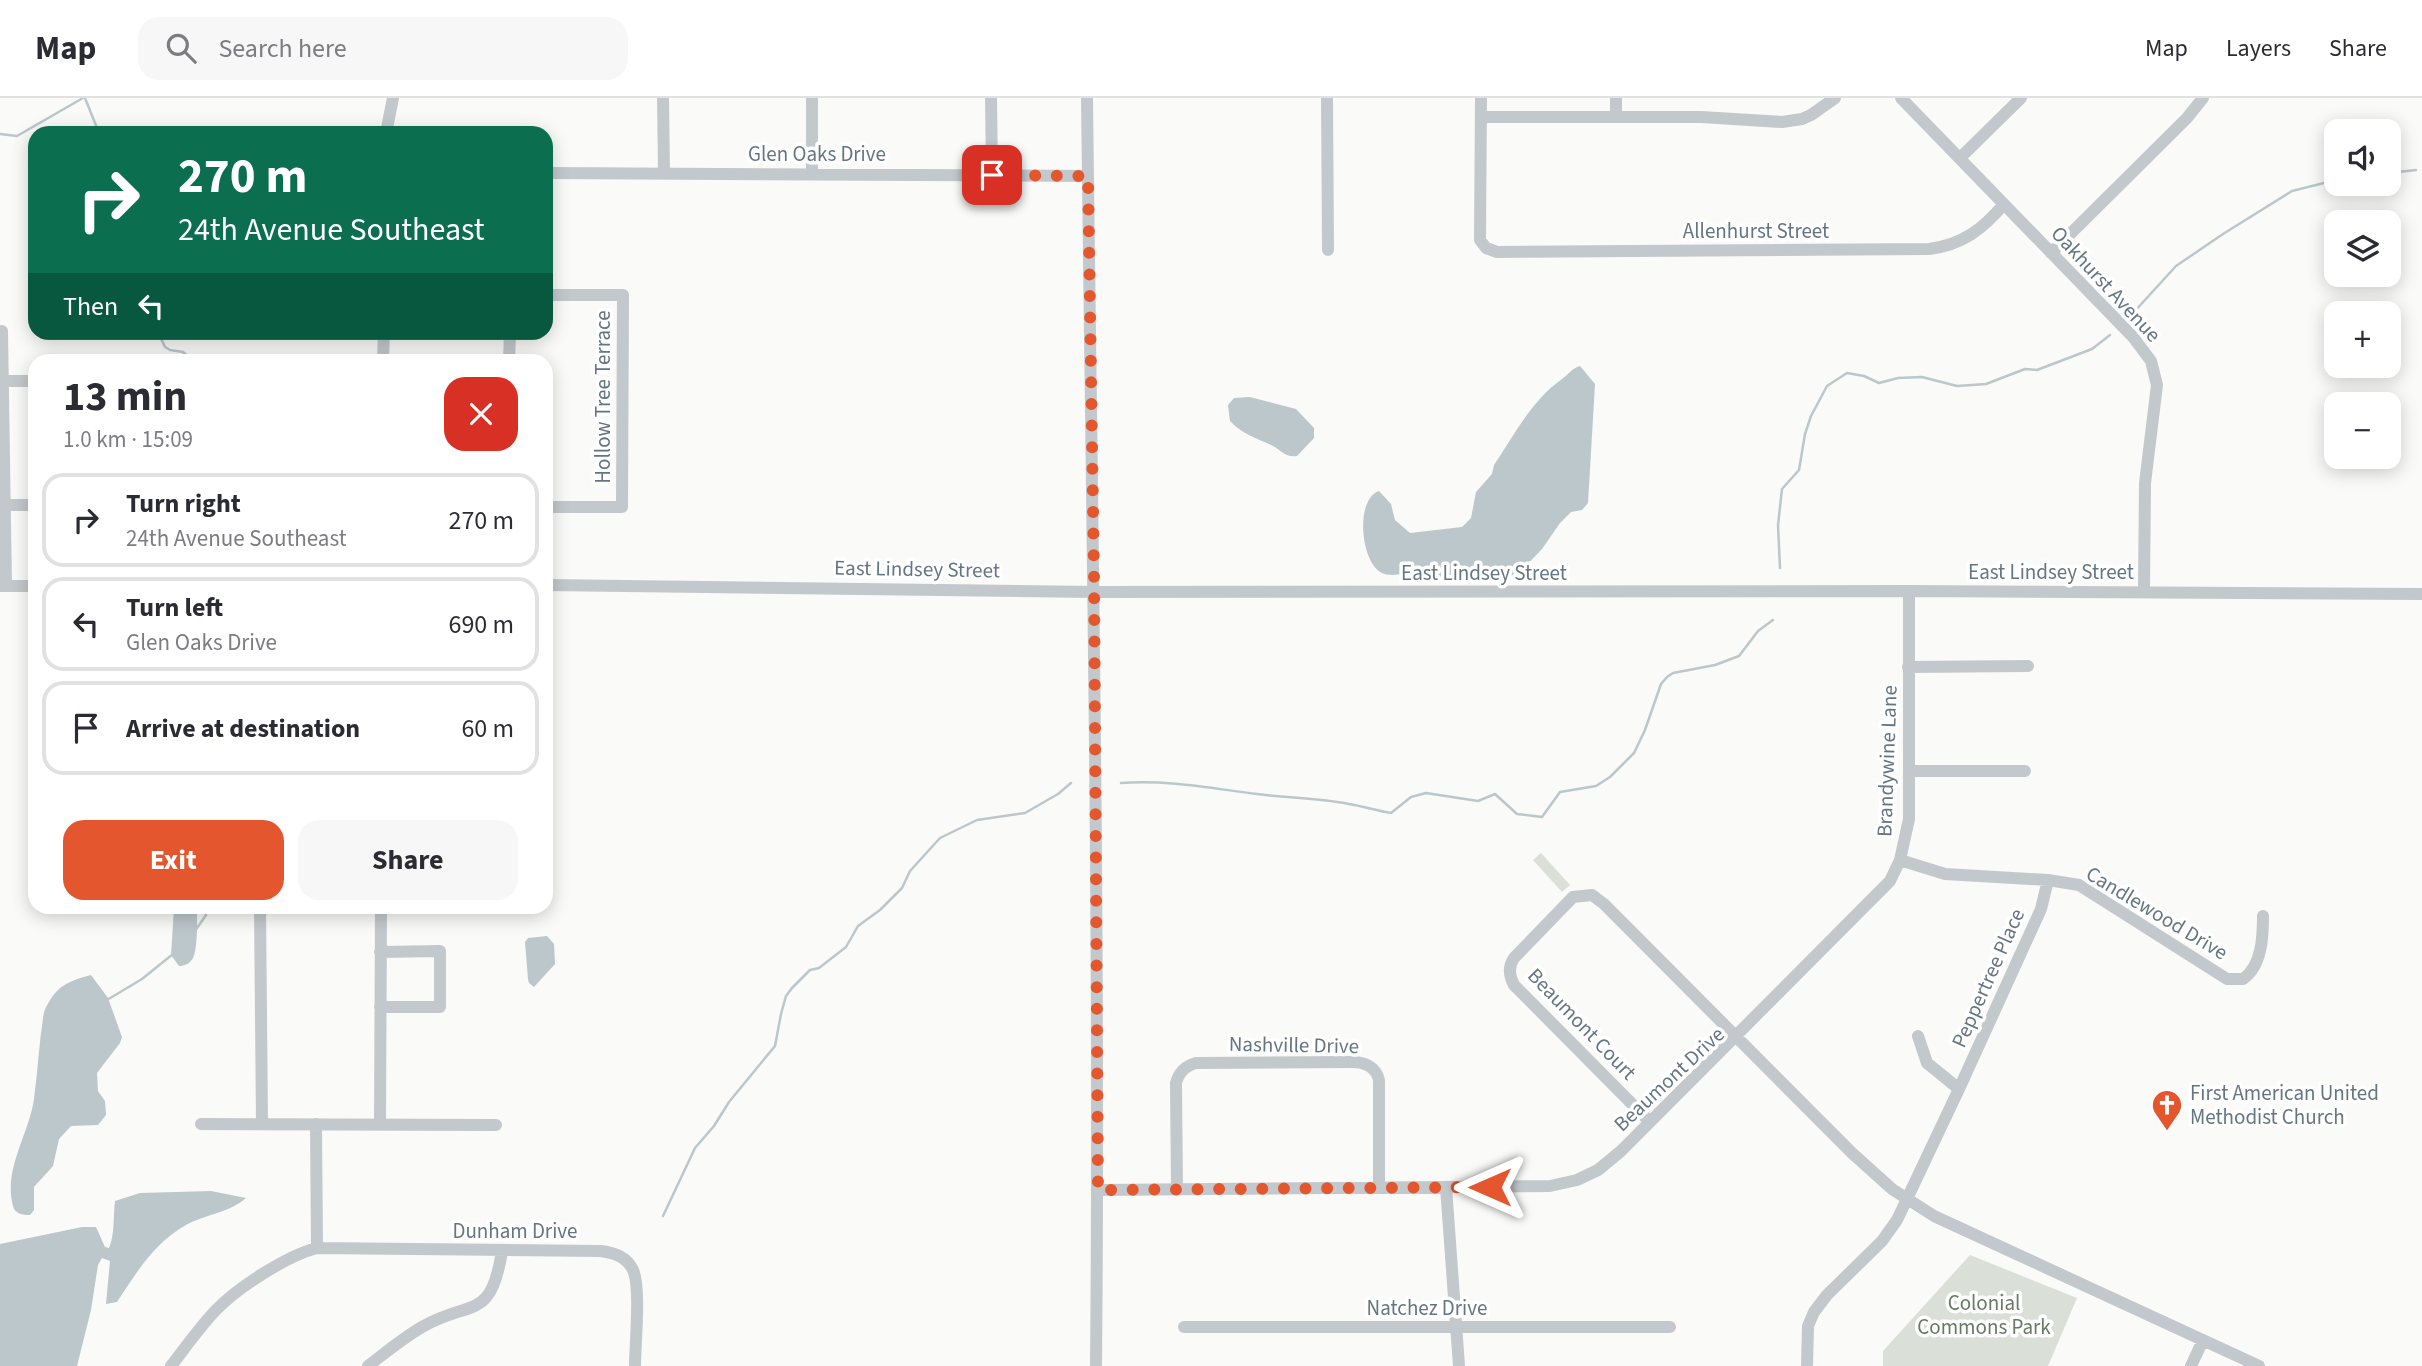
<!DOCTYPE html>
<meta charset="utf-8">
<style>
:root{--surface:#fff;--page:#f7f7f7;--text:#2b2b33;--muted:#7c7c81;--line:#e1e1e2;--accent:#e4572e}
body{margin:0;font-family:"Source Sans 3",sans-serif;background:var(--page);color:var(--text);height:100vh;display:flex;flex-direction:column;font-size:26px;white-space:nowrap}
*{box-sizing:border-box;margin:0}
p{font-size:23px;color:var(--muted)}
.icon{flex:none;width:38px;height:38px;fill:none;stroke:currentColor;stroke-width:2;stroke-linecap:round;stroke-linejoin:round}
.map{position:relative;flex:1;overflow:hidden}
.details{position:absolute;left:28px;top:256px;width:525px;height:560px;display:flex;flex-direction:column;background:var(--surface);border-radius:21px;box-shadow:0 4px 18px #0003}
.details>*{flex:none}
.top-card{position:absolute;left:28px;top:28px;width:525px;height:214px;border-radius:21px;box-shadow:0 4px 18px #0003;background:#0b6e4f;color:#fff;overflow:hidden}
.buttons{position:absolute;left:2324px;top:21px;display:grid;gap:14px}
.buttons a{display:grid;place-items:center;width:77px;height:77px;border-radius:14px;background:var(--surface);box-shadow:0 4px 18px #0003;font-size:35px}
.pin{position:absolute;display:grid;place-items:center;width:60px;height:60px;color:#fff;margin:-30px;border-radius:14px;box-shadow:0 4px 10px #0006}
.me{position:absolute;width:77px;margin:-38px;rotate:270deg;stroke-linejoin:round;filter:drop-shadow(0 0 5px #0008)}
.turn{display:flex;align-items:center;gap:24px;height:147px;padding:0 35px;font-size:32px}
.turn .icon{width:91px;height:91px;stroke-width:2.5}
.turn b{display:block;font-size:49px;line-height:60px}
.then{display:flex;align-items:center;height:66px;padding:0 35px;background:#0003;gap:14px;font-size:26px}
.round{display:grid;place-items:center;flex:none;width:74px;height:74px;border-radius:21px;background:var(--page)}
.summary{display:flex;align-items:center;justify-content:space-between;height:119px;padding:0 35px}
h1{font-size:42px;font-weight:700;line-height:52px}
.primary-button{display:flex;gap:14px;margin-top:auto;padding:14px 35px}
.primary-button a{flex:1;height:80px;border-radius:21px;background:var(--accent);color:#fff;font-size:28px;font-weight:700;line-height:80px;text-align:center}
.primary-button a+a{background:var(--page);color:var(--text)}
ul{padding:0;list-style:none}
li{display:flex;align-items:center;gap:21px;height:94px;margin:0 14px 10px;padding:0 21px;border:4px solid var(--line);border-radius:21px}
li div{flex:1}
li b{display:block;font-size:26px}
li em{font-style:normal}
header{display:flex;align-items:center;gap:42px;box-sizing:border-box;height:98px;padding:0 35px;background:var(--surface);border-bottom:2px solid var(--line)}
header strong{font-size:33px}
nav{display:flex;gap:38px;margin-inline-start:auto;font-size:24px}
.search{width:490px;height:63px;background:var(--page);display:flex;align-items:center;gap:18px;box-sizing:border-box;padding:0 24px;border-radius:21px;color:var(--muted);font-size:26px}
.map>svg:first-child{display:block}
.green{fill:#dadfd7}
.water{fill:#bbc7cb}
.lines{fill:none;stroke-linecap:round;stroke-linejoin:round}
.stream{stroke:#bbc7cb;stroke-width:2.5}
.minor{stroke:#c3c8cc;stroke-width:12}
.route{stroke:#e4572e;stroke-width:12;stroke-dasharray:0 21.6}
.labels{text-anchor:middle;stroke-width:7;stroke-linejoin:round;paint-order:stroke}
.street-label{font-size:21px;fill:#657683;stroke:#fff}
.poi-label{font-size:21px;fill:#657683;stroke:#fff;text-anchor:start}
.park-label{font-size:21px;fill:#687a64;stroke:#fff}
</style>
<header>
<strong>Map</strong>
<div class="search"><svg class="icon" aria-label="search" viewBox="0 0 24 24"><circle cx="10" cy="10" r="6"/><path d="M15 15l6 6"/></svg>Search here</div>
<nav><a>Map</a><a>Layers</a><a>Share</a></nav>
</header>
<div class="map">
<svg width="2422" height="1268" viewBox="0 0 2422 1268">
<rect width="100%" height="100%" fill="#fafaf8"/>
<path class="green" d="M1541,755L1570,787L1562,794L1533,762Z
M1970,1157L2077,1200L2048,1268H1883V1253Z"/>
<path class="water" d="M1580,268L1595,286L1588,405L1582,412L1571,414L1560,425L1542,451L1517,477L1440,483L1433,481L1421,472C1409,474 1393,480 1382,475C1360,464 1355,401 1379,393L1391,406L1395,422L1410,435L1462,429L1471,420L1476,394L1492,376L1494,367C1514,337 1532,302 1562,281C1569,276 1572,270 1580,268Z
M1250,299L1296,311L1314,330V340L1297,358C1286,360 1282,353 1273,348C1257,340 1243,337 1230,323L1228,307L1234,300Z
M174,809H197C197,821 198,849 193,860C190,866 184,868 179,868L171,857Z
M547,838L554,846L555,866L534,889L529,885L528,881L525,844L528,840Z
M91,877L108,900L122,939L120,945L97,975L98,993L105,1003L106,1017L98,1027L71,1028L59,1041L53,1068L34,1089V1112L30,1117C22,1117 15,1116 13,1108C3,1072 29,1036 34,1001C38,972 39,943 44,914C55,889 65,884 91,877Z
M211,1093L246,1100C229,1115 206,1116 186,1127C155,1144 136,1175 117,1204L106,1206L110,1163L102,1160L98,1167L91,1212L77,1268H0V1146L82,1129H96L105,1149L109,1150C115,1137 113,1118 115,1103L140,1095Z"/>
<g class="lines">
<path class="stream" d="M85,0L99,35
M0,36L17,38L83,0
M2389,75L2416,72
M2134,214L2176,168L2223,136L2292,93L2336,82
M158,234L165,249L170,252L183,254L192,262
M1780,470L1778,427L1782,391L1799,372L1805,336L1811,318L1827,288L1847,275L1864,278L1879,285L1898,280L1922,279L1957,288L1986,286L2025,271L2037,272L2092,251L2110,237
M1121,685C1170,682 1209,690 1257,696C1287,700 1319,700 1349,706C1363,708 1377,713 1391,715L1411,699L1426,695L1478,703L1495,696L1517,716L1542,719L1560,694L1596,688L1610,679L1634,655L1645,632L1661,586L1667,579L1673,575L1715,567L1739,558L1758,533L1773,522
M195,833L206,817L205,808
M107,902L142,881L173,856
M663,1118L695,1050L714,1028L729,1004L775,948L781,916L786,898L792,890L810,872L819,870L846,849L858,828L880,812L902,790L910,773L940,740L977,722L1025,715L1058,696L1071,685"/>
<path class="minor" d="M663,0L664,75
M991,0L992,77
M1087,0C1092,423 1100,845 1096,1268
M1327,0L1328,152
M1481,0L1480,142L1486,150L1497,154L1929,151C1962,147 1983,131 2004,106
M1616,0V19
M1901,0L2133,239L2151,263L2157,287L2145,385L2144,493
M1481,19H1701L1782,24L1802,21L1811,17L1835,0
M386,35L393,0
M1960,60L2021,0
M546,75L1088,78
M812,75V0
M2051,155L2187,20L2203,0
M546,197H623L622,409H546
M2,233L6,488
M383,262L384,234
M509,262L510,234
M3,283H35
M5,407H35
M546,487L1094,494L1909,493L2422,496
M0,488H35
M1908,569L2028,568
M1909,673H2025
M1900,762L1945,776L2048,782L2079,787L2227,881H2243C2262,868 2263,839 2263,818
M260,808L262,1026
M380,909H440V853L380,854
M1918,938L1927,965L1959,991
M1650,1024L1514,887C1509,878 1508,869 1514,860L1573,799L1592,797L1604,806L1852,1055L1892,1091L1934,1118L2259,1268
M201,1026L496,1027
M316,1026L317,1150
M380,1026L381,808
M1446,1089L1459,1268
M1177,1090L1176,985C1179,974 1185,968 1196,965L1352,964C1365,964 1376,969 1379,982V1089
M1098,1092L1550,1088L1577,1082L1598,1072L1621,1053L1890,783L1900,762L1909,721V493
M1184,1229H1670
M171,1268C185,1250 199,1230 215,1213C237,1190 286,1158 317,1150L601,1153C615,1155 627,1159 633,1172C641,1190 635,1246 635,1268
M368,1268C385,1255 403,1240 422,1229C471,1201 491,1224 502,1153
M1807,1268L1808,1228L1814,1214L1827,1197L1882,1143L1897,1122L1959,991L2041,811L2048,782
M2191,1268L2203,1242"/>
</g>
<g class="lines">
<path class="route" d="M992,77L1088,78L1094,475L1098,1092L1490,1089"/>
</g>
<defs>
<g id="church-pin" transform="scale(1.575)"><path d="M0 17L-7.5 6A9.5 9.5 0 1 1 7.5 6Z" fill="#e4572e" stroke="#fff"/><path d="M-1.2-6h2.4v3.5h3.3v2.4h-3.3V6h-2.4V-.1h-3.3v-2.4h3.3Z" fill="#fff"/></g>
</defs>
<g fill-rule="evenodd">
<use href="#church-pin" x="2167" y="1007"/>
</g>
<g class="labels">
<g class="street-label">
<text x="817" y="63">Glen Oaks Drive</text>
<text x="1756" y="140">Allenhurst Street</text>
<text transform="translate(2106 186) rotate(47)" y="7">Oakhurst Avenue</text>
<text transform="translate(603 299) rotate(-90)" y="7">Hollow Tree Terrace</text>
<text transform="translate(917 471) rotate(1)" y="7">East Lindsey Street</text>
<text x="2051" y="481">East Lindsey Street</text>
<text x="1484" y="482">East Lindsey Street</text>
<text transform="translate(1887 663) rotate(-88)" y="7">Brandywine Lane</text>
<text transform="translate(2157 815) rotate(31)" y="7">Candlewood Drive</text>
<text transform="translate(1988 880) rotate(-66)" y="7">Peppertree Place</text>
<text transform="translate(1582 926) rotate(46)" y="7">Beaumont Court</text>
<text transform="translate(1294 947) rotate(1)" y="7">Nashville Drive</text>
<text transform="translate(1669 981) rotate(-43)" y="7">Beaumont Drive</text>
<text x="515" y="1140">Dunham Drive</text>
<text x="1427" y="1217">Natchez Drive</text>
</g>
<g class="poi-label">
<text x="2190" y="1002">First American United<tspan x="2190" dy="24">Methodist Church</tspan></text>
</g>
<g class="park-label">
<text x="1984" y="1212">Colonial<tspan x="1984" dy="24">Commons Park</tspan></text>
</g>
</g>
</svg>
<div class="buttons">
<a><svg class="icon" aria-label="sound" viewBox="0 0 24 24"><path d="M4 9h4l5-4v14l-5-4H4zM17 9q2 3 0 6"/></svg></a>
<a><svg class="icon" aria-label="layers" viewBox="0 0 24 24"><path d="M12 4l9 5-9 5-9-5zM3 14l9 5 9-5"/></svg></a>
<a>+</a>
<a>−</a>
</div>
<div class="pin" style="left:992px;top:77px;background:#d93025"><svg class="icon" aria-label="arrive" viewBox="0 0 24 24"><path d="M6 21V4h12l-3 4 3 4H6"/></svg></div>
<svg class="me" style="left:1490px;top:1089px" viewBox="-20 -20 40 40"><path d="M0-17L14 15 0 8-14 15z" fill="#e4572e" stroke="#fff" stroke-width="4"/></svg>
<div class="top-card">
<div class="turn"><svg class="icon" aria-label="right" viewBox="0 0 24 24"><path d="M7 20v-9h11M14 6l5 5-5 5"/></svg><div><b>270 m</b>24th Avenue Southeast</div></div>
<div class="then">Then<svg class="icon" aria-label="left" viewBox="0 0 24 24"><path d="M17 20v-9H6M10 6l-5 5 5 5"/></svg></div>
</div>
<section class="details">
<div class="summary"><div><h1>13 min</h1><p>1.0 km · 15:09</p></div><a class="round" style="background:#d93025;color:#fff"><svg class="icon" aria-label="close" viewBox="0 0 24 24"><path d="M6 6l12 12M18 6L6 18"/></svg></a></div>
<ul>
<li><svg class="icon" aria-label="right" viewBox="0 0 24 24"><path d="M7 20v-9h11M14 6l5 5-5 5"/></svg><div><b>Turn right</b><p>24th Avenue Southeast</p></div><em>270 m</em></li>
<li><svg class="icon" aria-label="left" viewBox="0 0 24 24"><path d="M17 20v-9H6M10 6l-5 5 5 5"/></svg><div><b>Turn left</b><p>Glen Oaks Drive</p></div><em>690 m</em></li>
<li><svg class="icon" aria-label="arrive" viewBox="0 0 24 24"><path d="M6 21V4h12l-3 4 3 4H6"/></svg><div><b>Arrive at destination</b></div><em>60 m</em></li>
</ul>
<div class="primary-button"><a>Exit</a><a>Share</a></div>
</section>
</div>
